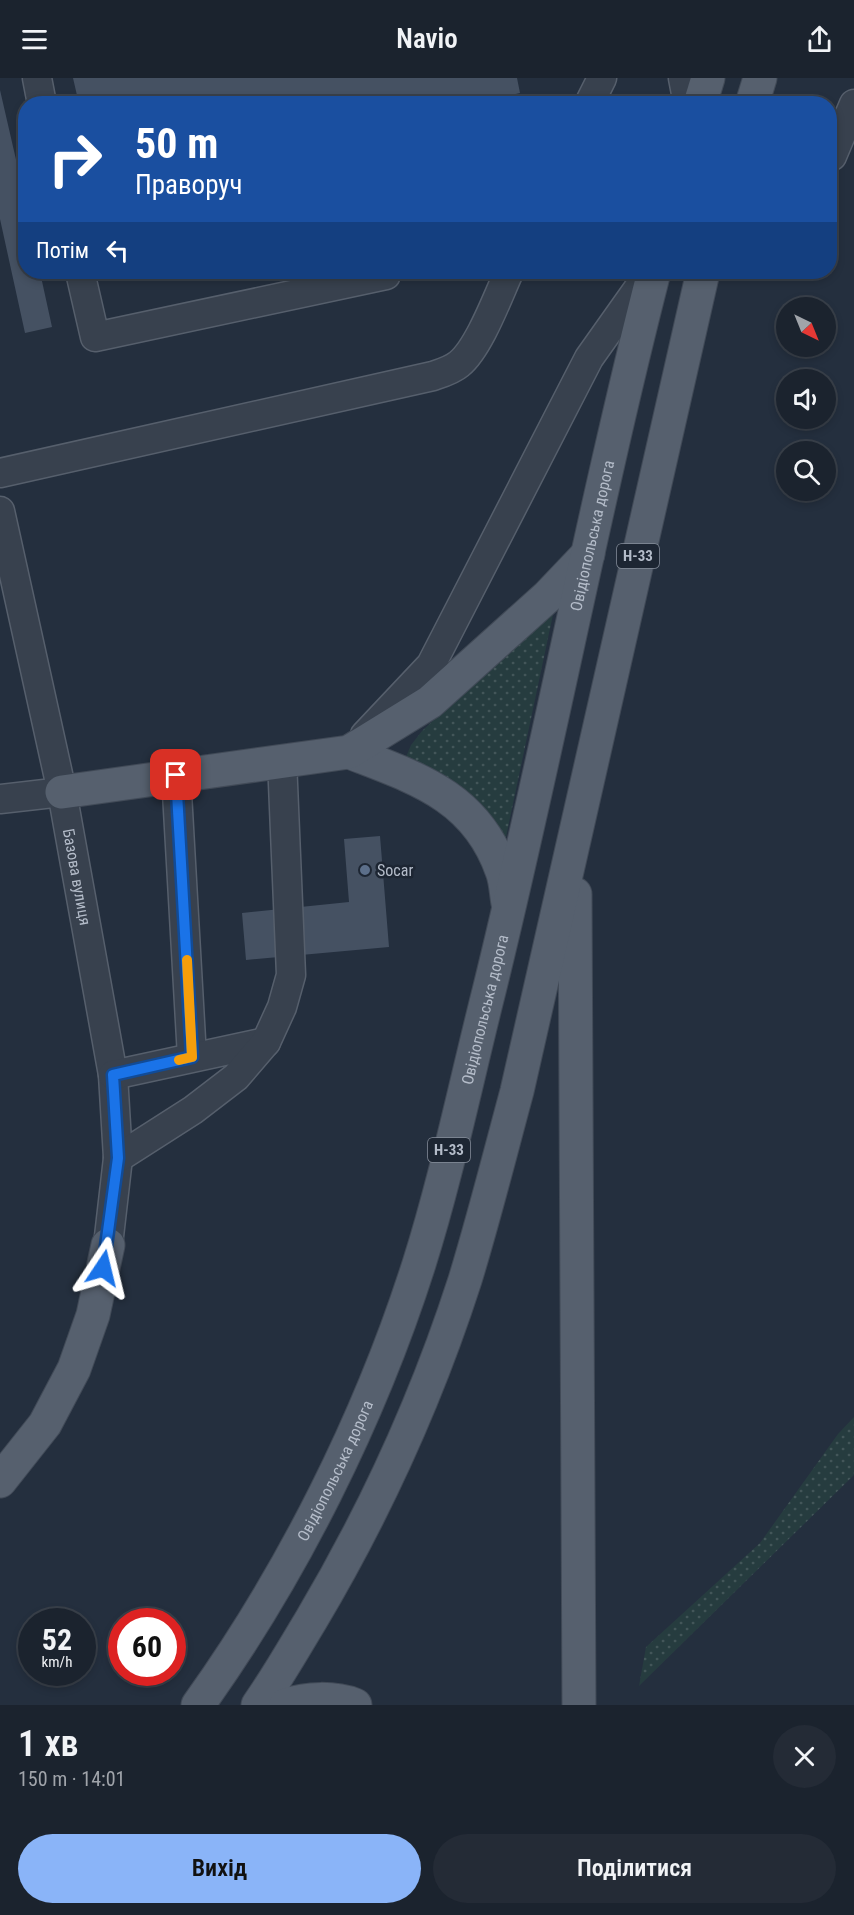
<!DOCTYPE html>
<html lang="uk">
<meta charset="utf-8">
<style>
:root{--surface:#1b232e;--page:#242b36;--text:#f1f3f6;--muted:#a0a4aa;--line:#39404a;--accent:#8ab4f8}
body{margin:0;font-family:"Roboto Condensed",sans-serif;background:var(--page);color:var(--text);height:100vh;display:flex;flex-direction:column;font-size:22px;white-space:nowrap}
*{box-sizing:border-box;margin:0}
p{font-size:20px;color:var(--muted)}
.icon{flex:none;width:33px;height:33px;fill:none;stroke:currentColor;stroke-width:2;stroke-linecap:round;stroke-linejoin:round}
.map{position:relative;height:1627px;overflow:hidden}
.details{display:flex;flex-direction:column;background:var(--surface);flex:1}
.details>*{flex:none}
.banner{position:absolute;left:18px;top:18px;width:819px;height:183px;border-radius:24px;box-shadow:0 3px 9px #0003,0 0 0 2px var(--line);background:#1a4fa0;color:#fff;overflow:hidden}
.needle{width:39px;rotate:137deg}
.fabs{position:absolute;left:776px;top:219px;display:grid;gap:12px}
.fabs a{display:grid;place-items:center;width:60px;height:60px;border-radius:50%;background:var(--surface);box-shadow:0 3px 9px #0003,0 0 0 2px var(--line);font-size:30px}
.speed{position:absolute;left:18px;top:1530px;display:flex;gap:12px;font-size:30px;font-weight:700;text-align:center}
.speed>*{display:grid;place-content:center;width:78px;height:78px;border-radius:50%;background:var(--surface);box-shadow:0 3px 9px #0003,0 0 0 2px var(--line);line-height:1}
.speed small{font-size:15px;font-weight:400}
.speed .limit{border:9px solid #d22;background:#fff;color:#111}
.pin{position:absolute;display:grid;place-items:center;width:51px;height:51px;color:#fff;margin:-26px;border-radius:12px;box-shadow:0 3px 9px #0006}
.me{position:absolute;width:66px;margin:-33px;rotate:10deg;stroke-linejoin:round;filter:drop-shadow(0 0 4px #0008)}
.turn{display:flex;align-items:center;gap:21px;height:126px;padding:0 18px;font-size:27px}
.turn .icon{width:78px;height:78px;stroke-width:2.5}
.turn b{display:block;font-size:42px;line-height:51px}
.then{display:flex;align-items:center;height:57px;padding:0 18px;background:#0003;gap:12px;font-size:22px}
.round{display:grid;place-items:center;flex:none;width:63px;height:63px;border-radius:32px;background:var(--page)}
.headline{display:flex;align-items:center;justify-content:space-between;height:102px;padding:0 18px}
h1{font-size:36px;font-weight:600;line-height:45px}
.cta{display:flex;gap:12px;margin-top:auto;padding:12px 18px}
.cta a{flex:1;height:69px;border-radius:36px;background:var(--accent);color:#111;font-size:24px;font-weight:600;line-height:69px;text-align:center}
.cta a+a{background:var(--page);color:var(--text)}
header{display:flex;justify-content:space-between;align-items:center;height:78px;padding:0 18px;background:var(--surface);font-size:27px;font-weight:600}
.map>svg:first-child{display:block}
.green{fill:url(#green-dots)}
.building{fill:#455162}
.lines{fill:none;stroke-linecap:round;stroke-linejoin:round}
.minor-casing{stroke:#565f6c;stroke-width:31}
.major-casing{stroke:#414a57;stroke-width:35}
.minor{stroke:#38414e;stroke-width:28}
.major{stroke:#56606e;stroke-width:33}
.route-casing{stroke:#114b97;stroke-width:15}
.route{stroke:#1a73e8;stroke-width:10}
.slow{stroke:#f59e0b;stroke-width:10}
.service-dot{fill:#5c6f8a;stroke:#1d2633;stroke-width:2}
.labels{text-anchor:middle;stroke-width:5;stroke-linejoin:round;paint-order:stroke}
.shield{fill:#1d2633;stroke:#878f9c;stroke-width:1.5}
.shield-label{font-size:15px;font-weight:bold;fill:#b4bcc9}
.street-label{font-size:16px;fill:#b4bcc9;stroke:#1d2633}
.poi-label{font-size:16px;fill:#b4bcc9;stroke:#1d2633;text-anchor:start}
</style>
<header><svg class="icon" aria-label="menu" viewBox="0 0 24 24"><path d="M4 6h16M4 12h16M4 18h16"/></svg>Navio<svg class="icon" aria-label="share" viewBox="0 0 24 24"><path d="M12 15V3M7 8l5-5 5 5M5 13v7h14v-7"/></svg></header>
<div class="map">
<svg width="854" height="1627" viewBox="0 0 854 1627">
<defs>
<pattern id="green-dots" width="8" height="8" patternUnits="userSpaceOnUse" patternTransform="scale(1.5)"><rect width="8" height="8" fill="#263c3f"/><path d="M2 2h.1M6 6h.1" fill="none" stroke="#435659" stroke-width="1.8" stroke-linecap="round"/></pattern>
</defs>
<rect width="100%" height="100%" fill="#242f3e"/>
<path class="green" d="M555,527L503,773L406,679L411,667L422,653Z
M854,1339V1397L639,1608L646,1569L760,1465L838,1356Z"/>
<path class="building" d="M73,0H517L520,15L472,26H79Z
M0,12L26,125V194H40L52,249L25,255L0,141Z
M380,758L389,869L246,882L242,835L349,824L344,761Z"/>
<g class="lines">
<g class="minor-casing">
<g id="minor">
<path d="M37,0L42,26"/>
<path d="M683,0L688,26"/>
<path d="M589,26L602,0"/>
<path d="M830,77L832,78L854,26"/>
<path d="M80,194L95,259L386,197"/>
<path d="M0,395L433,298C442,295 452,292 459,286C479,270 498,218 509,194"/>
<path id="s1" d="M0,433L62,714L113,997L118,1080L108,1167"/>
<path d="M365,657L431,587L589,280L650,194"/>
<path d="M176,697L192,979"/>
<path d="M0,721L62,714"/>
<path d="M113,997L266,964"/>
<path d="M118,1080L193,1032L236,999L266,964L282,929L291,897L282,682"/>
</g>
</g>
<g class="major-casing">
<g id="major">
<path d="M700,26L708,0"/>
<path d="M752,26L760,0"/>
<path d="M349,674C416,700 476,718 502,793C506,803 506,815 508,825"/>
<path d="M62,714L349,674L430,624L548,518L588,476"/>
<path d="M575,816L579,1627"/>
<path d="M0,1403L45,1346L74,1291L93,1237L108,1167"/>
<path id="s2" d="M198,1627C292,1496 370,1340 419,1186C447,1097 466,1004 489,913C548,674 593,432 654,194"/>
<path d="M258,1627C277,1600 294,1570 311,1542C374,1436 427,1320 465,1202C484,1140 500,1076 517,1013L703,194"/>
<path d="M286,1627C307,1620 334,1619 355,1627"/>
</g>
</g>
<use href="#minor" class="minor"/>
<use href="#major" class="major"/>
</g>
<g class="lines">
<g class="route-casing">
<path id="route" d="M103,1190L118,1080L113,997L192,979L176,697"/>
</g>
<use href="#route" class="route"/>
<path class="slow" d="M179,982L192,979L187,882"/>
</g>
<circle class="service-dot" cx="365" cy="792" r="6"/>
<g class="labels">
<g class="shield">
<rect x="617" y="466" width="42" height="24" rx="4.5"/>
<rect x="428" y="1060" width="42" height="24" rx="4.5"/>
</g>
<g class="shield-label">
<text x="638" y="483">Н-33</text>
<text x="449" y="1077">Н-33</text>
</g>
<g class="street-label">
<text dy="6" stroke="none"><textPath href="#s2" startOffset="1244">Овідіопольська дорога</textPath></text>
<text dy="6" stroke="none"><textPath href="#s1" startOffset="374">Базова вулиця</textPath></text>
<text dy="6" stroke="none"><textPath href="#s2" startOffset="758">Овідіопольська дорога</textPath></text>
<text dy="6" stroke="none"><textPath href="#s2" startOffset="272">Овідіопольська дорога</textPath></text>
</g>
<g class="poi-label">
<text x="377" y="798">Socar</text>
</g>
</g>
</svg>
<div class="fabs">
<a><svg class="needle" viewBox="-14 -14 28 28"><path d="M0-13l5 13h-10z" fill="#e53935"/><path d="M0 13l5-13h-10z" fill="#a0a4aa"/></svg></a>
<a><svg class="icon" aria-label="sound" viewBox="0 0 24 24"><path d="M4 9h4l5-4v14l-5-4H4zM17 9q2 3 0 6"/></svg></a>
<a><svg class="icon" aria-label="search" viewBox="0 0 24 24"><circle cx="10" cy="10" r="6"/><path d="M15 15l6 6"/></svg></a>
</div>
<div class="speed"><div>52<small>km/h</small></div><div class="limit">60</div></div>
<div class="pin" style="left:176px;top:697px;background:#d93025"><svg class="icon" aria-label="arrive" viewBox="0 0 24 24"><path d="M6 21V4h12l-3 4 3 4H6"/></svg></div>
<svg class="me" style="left:103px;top:1190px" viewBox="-20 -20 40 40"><path d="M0-17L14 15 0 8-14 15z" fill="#1a73e8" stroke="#fff" stroke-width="4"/></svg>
<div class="banner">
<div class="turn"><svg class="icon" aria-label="right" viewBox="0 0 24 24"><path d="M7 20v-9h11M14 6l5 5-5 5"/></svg><div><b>50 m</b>Праворуч</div></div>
<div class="then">Потім<svg class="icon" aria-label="left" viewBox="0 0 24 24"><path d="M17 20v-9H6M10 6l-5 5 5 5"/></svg></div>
</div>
</div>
<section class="details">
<div class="headline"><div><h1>1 хв</h1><p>150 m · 14:01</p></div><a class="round"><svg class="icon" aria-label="close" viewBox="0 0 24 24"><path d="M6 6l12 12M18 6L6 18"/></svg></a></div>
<div class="cta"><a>Вихід</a><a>Поділитися</a></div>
</section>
